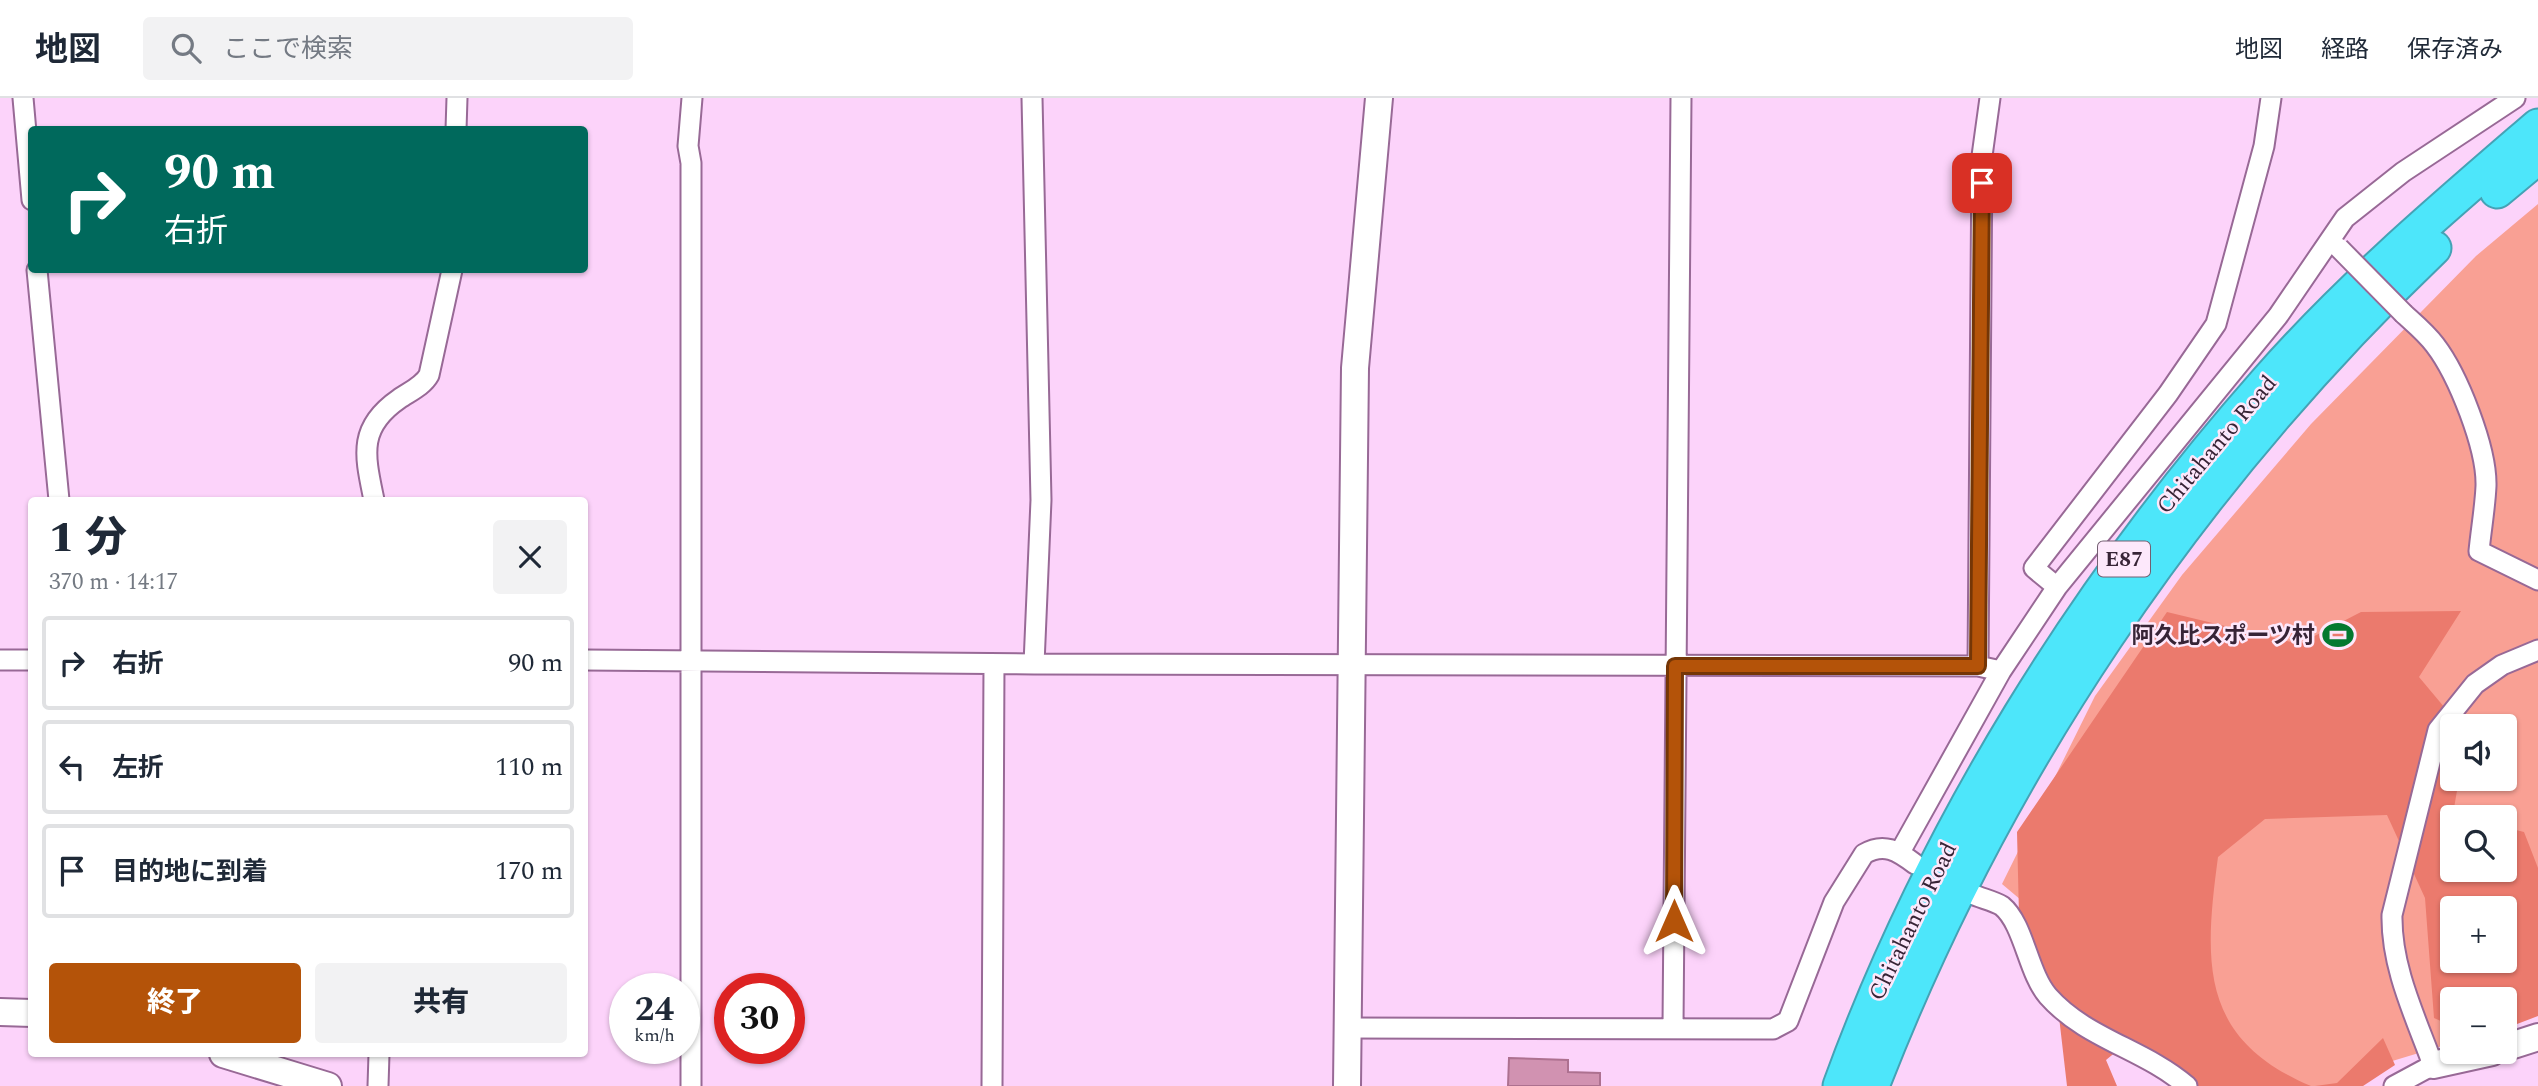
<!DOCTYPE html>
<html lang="ja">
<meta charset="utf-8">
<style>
:root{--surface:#fff;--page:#f2f2f3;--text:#1f2937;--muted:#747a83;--line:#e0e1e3;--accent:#b45309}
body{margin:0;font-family:Spectral,"Noto Sans JP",serif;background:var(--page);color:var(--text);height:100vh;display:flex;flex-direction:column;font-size:26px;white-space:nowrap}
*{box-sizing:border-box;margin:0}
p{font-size:23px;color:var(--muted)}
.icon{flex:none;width:38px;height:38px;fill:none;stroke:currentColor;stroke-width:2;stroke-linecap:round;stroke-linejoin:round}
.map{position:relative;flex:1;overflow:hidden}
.panel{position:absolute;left:28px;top:399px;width:560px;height:560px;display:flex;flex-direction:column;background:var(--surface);border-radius:7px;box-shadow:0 2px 5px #0004}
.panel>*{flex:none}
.banner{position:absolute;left:28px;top:28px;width:560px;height:147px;border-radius:7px;box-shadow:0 2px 5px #0004;background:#00695c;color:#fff;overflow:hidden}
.controls{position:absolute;left:2440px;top:616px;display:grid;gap:14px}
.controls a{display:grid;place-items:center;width:77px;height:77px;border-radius:7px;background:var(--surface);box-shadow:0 2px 5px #0004;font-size:35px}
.speed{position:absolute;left:609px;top:875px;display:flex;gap:14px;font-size:35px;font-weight:700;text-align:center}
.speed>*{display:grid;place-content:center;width:91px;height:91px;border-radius:50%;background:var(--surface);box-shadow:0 2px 5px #0004;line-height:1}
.speed small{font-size:18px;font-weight:400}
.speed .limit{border:10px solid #d22;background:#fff;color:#111}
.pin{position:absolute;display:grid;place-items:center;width:60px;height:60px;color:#fff;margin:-30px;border-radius:14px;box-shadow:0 4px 10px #0006}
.me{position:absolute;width:77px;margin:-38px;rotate:0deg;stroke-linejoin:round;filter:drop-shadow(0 0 5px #0008)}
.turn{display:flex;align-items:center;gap:24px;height:147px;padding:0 21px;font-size:32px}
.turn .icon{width:91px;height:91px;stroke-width:2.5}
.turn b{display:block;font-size:49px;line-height:60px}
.round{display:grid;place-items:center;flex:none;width:74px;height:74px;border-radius:7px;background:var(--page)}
.summary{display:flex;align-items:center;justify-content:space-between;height:119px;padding:0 21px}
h1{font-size:42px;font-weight:800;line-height:52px}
.cta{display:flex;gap:14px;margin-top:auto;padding:14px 21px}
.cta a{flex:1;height:80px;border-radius:7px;background:var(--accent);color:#fff;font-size:28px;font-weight:800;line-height:80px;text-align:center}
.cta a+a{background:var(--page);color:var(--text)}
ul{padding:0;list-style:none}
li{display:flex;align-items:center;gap:21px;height:94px;margin:0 14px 10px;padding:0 7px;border:4px solid var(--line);border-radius:7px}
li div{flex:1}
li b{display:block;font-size:26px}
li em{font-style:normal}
header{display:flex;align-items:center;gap:42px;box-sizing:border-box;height:98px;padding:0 35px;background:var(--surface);border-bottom:2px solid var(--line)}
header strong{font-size:33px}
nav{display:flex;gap:38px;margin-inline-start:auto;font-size:24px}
.search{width:490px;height:63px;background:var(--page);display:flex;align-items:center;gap:18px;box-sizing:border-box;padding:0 24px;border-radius:7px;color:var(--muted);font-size:26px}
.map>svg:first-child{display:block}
.green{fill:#f9a094;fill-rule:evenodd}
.forest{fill:#eb7a6d;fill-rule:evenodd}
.building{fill:#d192b1;stroke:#ad7190;stroke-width:2}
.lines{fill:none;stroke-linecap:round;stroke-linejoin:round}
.street-casing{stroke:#986996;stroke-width:23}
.secondary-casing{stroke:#986996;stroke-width:30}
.highway-casing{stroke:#45a2b5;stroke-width:37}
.street{stroke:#fff;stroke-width:19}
.secondary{stroke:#fff;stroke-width:26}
.highway{stroke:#4de6fa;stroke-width:33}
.street-bridge-casing{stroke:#986996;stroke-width:23;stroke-linecap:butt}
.street-bridge{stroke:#fff;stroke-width:19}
.route-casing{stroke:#753606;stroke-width:18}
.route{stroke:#b45309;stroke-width:12}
.labels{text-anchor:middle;stroke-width:5;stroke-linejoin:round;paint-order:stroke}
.shield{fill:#fde8fb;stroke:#725f71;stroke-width:2}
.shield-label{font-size:21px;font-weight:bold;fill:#372436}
.street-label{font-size:23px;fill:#372436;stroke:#fde8fb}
.poi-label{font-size:23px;font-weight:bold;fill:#372436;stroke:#fde8fb;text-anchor:end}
</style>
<header>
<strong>地図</strong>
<div class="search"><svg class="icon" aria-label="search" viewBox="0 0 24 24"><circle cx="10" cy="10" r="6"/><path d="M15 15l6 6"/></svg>ここで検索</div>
<nav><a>地図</a><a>経路</a><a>保存済み</a></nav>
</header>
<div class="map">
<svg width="2538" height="988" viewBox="0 0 2538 988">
<rect width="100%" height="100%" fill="#fcd3fa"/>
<path class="green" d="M2538,106V917L2504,901H2452V945L2389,964L2354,988H2207L2071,844L2002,786L2095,598L2182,477L2311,326L2476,158ZM2452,628H2504V681H2452ZM2452,719H2504V772H2452ZM2452,810H2504V863H2452Z"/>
<path class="forest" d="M2461,513L2419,579L2460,628H2452V681H2459L2453,716L2465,719H2452V772H2504V729L2524,734L2538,770V918L2504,931V901H2452V928L2434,920L2425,800L2387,717L2265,721L2218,759C2204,864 2199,941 2311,988H2195L2123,948L2106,962L2117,988H2067L2058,910L2019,818L2017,734L2167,514L2299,546L2361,514ZM2452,810H2504V863H2452Z
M2383,940L2395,967L2363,988H2315L2337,985Z"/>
<path class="building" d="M1509,960L1568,962V974L1600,975V988H1508Z"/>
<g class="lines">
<g class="street-casing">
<path id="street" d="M23,0L32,102
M1032,0L1041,402L1034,566
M456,32L457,0
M37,172L59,402
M2404,216C2415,226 2426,235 2435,247C2458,277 2487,350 2486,388C2485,410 2481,432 2479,453L2538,482
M374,402C365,358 357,330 399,301C409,294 423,288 429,277L452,172
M2057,489L2034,470L2168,296L2216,226L2264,48L2271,0
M0,562H32
M584,562L1034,566L1978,568L2001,573
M1978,568L1982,58L1990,0
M1900,754L2001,573L2057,489L2278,218L2345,120L2403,74L2515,0
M1972,796C1980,800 1994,803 2002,808C2024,826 2028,875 2048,898C2086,941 2144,951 2187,988
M1673,929L1681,0
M1348,930L1773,931L1788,923L1834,804L1864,756C1884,744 1898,753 1915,766
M378,988L379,956
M691,988V65L688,48L692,0
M992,988L994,566
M2394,988L2433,967C2415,918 2391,869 2392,817L2438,632L2475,586L2502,567L2538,552"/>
</g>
<g class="secondary-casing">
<path id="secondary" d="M0,914L32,915
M2504,950L2538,939
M223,956L328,988
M2433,967L2492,954
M1347,988L1355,270L1379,0"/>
</g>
<g class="highway-casing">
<path id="highway" d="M2497,93L2538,59
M1840,988C1933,732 2086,488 2266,284C2348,190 2444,109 2538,28
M1872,988C1995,671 2188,385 2434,150"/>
</g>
<use href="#street" class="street"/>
<use href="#secondary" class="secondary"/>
<use href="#highway" class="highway"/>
<g class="street-bridge-casing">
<path id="street-bridge" d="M2339,150L2404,216"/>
</g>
<use href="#street-bridge" class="street-bridge"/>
</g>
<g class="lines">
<g class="route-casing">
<path id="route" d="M1674,823L1675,568H1978L1982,85"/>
</g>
<use href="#route" class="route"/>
</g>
<defs>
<g id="stadium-bare" transform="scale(2.415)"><path d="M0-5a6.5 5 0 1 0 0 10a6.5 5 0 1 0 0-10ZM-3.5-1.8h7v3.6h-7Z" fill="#04792f" stroke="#fde8fb" stroke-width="2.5" paint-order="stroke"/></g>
</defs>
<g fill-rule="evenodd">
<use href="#stadium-bare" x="2338" y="537"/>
</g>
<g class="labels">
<rect class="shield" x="2098" y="443.5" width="52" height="35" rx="5"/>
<g class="shield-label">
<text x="2124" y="468">E87</text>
</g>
<g class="street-label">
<text transform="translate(2216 346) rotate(-50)" y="8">Chitahanto Road</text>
<text transform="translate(1912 823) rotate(-64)" y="8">Chitahanto Road</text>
</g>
<g class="poi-label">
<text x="2315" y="545">阿久比スポーツ村</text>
</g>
</g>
</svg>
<div class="controls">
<a><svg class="icon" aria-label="sound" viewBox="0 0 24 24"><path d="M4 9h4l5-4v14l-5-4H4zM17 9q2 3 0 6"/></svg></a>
<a><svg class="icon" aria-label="search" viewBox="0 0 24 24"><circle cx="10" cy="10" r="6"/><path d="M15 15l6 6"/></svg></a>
<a>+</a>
<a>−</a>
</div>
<div class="speed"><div>24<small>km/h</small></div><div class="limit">30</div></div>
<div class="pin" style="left:1982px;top:85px;background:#d93025"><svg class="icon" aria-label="arrive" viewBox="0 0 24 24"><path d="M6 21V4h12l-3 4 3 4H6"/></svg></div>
<svg class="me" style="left:1674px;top:823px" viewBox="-20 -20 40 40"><path d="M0-17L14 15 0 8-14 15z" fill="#b45309" stroke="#fff" stroke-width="4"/></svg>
<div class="banner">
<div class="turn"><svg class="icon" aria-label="right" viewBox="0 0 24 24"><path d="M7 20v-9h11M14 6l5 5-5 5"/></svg><div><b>90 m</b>右折</div></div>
</div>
<section class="panel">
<div class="summary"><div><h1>1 分</h1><p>370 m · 14:17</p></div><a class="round"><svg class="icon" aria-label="close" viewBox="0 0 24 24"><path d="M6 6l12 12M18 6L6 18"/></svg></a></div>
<ul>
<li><svg class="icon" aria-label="right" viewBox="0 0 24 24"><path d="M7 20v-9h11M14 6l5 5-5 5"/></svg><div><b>右折</b></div><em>90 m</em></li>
<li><svg class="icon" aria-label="left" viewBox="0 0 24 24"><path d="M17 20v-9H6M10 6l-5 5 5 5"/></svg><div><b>左折</b></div><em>110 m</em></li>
<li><svg class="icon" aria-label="arrive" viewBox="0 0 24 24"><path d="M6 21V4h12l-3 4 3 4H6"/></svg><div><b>目的地に到着</b></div><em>170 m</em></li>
</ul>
<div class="cta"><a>終了</a><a>共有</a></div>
</section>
</div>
